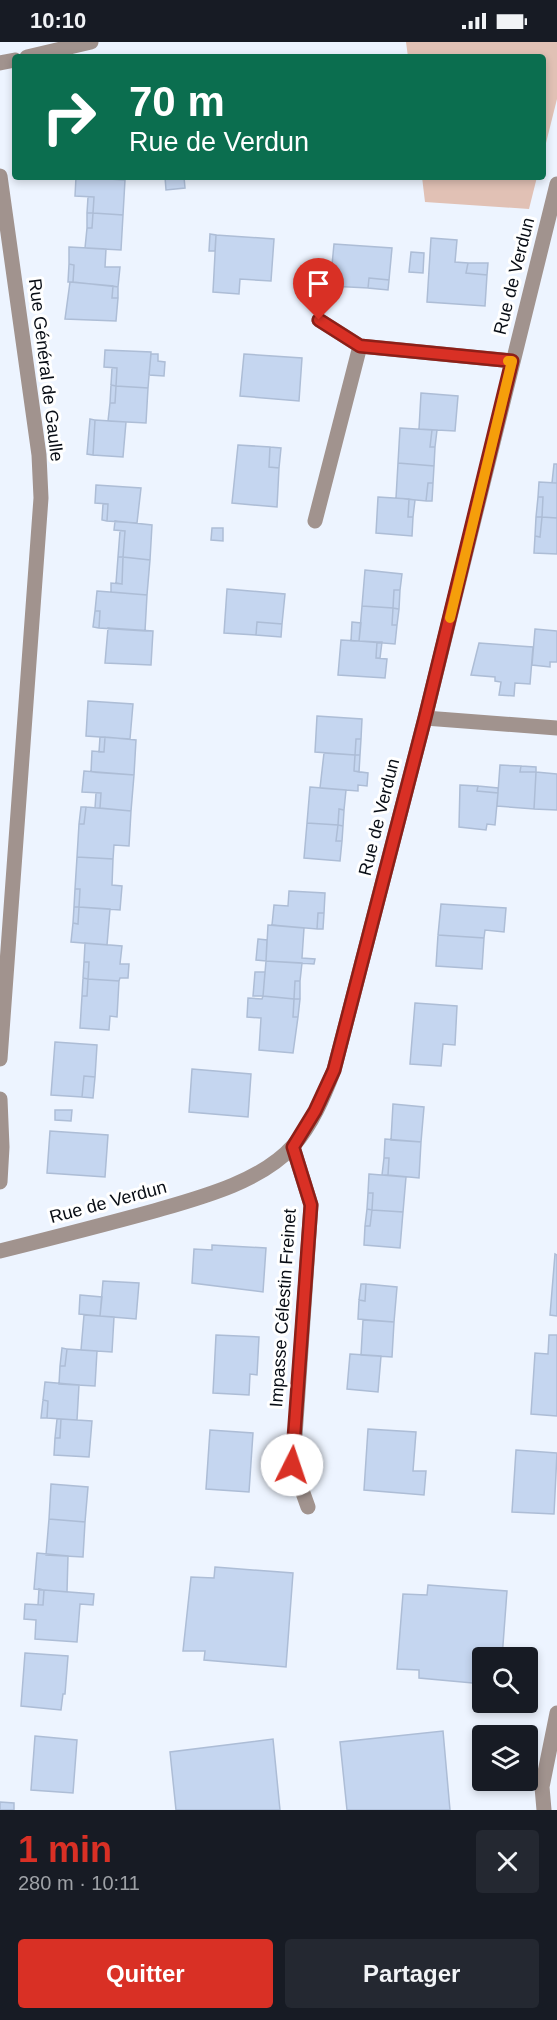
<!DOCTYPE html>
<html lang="fr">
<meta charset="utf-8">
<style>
:root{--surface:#171b24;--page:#242831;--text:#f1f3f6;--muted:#9ea1a6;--accent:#d93025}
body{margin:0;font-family:Arial,sans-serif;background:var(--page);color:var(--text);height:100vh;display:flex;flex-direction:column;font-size:22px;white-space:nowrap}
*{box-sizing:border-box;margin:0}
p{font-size:20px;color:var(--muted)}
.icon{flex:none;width:33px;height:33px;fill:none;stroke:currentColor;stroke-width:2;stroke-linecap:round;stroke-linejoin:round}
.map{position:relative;height:1768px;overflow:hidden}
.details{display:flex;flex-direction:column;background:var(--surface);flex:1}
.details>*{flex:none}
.guide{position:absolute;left:12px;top:12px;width:534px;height:126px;border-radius:6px;box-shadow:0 3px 9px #0003;background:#0b6e4f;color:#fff;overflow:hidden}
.fabs{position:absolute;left:472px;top:1605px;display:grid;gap:12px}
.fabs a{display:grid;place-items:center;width:66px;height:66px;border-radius:6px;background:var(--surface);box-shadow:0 3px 9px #0003;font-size:30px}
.pin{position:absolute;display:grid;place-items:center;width:51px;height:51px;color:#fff;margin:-62px -26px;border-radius:50% 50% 50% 0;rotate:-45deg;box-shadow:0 0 6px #0007}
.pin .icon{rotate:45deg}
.me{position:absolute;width:66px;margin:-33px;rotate:4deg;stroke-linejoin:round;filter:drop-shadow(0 0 4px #0008)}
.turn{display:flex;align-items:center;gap:21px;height:126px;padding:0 18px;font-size:27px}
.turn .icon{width:78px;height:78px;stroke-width:2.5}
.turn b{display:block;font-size:42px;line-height:51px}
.round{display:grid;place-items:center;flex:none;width:63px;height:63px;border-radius:6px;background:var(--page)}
.headline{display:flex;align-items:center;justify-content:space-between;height:102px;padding:0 18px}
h1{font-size:36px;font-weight:700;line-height:45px;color:var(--accent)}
.primary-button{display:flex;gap:12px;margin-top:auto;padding:12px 18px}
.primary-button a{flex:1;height:69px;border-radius:6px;background:var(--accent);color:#fff;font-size:24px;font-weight:700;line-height:69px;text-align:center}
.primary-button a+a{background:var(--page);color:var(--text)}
.status{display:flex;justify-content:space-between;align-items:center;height:42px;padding:0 30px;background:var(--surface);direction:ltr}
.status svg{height:16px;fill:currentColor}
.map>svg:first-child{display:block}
.green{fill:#e1c1b5}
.building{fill:#c5d6f0;stroke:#adbdd6;stroke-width:1.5}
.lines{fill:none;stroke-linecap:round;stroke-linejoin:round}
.street{stroke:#a1938e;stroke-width:15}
.route-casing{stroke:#8d1f18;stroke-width:15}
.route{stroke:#d93025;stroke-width:10}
.slow{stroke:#f59e0b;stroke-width:10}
.labels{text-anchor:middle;stroke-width:6;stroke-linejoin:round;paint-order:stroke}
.street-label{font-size:18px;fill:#080d15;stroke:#fff}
</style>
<div class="status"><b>10:10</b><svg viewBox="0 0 49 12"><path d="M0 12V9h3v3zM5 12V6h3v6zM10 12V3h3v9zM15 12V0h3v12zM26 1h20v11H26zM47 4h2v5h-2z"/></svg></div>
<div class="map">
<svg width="557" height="1768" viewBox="0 0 557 1768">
<rect width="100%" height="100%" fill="#edf4ff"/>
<path class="green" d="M406,0H557V57L543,113V15H408Z
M422,135H537L529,167L425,160Z"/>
<path class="building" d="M76,135L125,138L123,173L93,171L94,155L75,154Z
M165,135H184L185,146L166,148Z
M88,155H94L93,171H87Z
M87,171H93L92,186H87Z
M93,171L123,173L121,208L85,206L87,186H92Z
M210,192L216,193L215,209H209Z
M216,193L274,197L271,239L240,237L239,252L213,250Z
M431,196L457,198L455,220L468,221L466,231L487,233L485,264L427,260Z
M334,202L392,206L389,238L369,236L368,246L330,244Z
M69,205L106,207L105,225H120L118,245L73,240L74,223L69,222Z
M411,210L424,211L423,231L409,230Z
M468,221H488L487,233L466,231Z
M69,222L74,223L73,240H68Z
M369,236L389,238L388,248L368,246Z
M70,240L113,244L112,256H118L116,279L65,277Z
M113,244L118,245V256H112Z
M105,308L151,310L148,346L116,344L117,326L104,325Z
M151,312H158V319L165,320L164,334L149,333Z
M244,312L302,316L299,359L240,354Z
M112,326H117L116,344L111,343Z
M111,343L116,344L115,361H110Z
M116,344L148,346L146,381L108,379L110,361H115Z
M421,351L458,354L455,389L419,387Z
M90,377L95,378L93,413L87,412Z
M95,378L126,380L123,415L93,413Z
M400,386L432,388L430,405H435L434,424L398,421Z
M432,388H437L435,405H430Z
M238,403L270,405L269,425L279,426L277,465L232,461Z
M270,405L281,406L279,426L269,425Z
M398,421L434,424L433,441H428L426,459L396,456Z
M554,422H557V441H552Z
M539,440L557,441V476L542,475L543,455H538Z
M428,441H433L432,459H426Z
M96,443L141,446L137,481L107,479L108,462L95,461Z
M378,455L409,457L408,475H413L412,494L376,491Z
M538,455H543L542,475H536Z
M409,457L415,458L413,475H408Z
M103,462H108L107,479L102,478Z
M536,475H542L540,495L535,494Z
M542,475L557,476V512L534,511L535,494L540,495Z
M115,479L152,483L150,518L123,515L125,489L114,488Z
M212,486H223V499L211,498Z
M120,489H125L123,515H118Z
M118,515H123L122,542L116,541Z
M123,515L150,518L147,553L111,550V541L122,542Z
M365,528L402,532L400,548H394L393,566L362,564Z
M227,547L285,552L282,582L257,580L256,593L224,591Z
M394,548H400L399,567L393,566Z
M97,549L147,553L145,589L99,586L100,569H95Z
M362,564L393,566L392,583H397L395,602L359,599Z
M393,566L399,567L397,583H392Z
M95,569H100L99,586L93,585Z
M257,580L282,582L281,595L256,593Z
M352,580L361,581L359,599H351Z
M108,586L153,589L151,623L105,621Z
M535,587L557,589V620H550V625L532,623Z
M341,598L377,600L376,616L387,617L385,636L338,633Z
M377,600H382L380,616H376Z
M479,601L533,605L530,642L515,641L514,654L499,653L501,640L495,639V635L471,633Z
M88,659L133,662L130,697L86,694Z
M317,674L362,677L361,697H356L355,713L315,710Z
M100,695H105L104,710H99Z
M105,695L136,698L134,733L91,730L92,709L104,710Z
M356,697H361L360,713H355Z
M324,711L355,713L354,729L368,731L367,744L358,743V749L320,746Z
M355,713H360L359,730L354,729Z
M500,723L521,724L520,730H536L534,767L497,764Z
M521,724L536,725V730H520Z
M84,729L134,733L131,769L100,766L101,751L82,750Z
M536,730L557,732V768L534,767Z
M460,743L478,744L477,749L498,751L495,783L487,782L486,788L459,785Z
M478,744L498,746V751L477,749Z
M310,745L346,748L344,768L339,767L338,783L307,781Z
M96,751H101L100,766H95Z
M81,765H86L84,782H79Z
M86,765L131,769L129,804L114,803L113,817L77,815L79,782H84Z
M339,767L344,768L343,784L338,783Z
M307,781L338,783L336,799H342L340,819L304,816Z
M338,783L343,784L342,799H336Z
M77,815L113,817L112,843L122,844L120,868L79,865L80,847H75Z
M75,847H80L79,865H74Z
M289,849L325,851L324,871H318L317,887L272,883L274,863L288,864Z
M441,862L506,866L504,890L485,888L484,896L438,893Z
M74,865H79L78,882L73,881Z
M79,865L110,867L107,903L71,900L73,881L78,882Z
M318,871H324L323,887H317Z
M268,883L304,886L302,916L315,917L314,922L266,919Z
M438,893L484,896L482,927L436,924Z
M258,897L267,898L266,919L256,918Z
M85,901L122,904L120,922H129L128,936H120L119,939L88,937L89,920H84Z
M266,919L302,921L300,939H295L294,957L263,954Z
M84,920H89L88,937L83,936Z
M255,930H265L263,954H253Z
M83,936L88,937L87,954H82Z
M88,937L119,939L117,975L110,974L109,988L80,986L82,954H87Z
M295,939H300V957H294Z
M263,954L294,957L293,975H298L293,1011L259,1008L261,976L247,975L248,956L262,957Z
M294,957H300L298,975H293Z
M415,961L457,964L455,1003L443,1002L441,1024L410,1022Z
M55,1000L97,1003L95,1035L84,1034L82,1055L51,1053Z
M192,1027L251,1032L248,1075L189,1070Z
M84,1034L95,1035L93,1056L82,1055Z
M393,1062L424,1065L421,1100L391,1098Z
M55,1068H72L71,1079L55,1078Z
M50,1089L108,1093L105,1135L47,1131Z
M385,1097L421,1100L419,1136L388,1133L389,1116H384Z
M384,1116H389L388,1133H382Z
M369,1132L406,1135L403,1170L372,1168L373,1151H368Z
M368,1151H373L372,1168L367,1167Z
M367,1167L372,1168L370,1184H365Z
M372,1168L403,1170L400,1206L364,1203L365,1184H370Z
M212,1203L266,1206L263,1250L192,1241L194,1207L212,1208Z
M555,1212L557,1213V1274L550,1273Z
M103,1239L139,1241L136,1277L100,1274Z
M361,1242H366L365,1259L359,1258Z
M366,1242L397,1245L394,1280L358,1277L359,1258L365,1259Z
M80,1253L102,1255L100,1274L79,1272Z
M84,1273L114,1275L112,1310L81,1308Z
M363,1278L394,1280L392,1315L361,1313Z
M216,1293L259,1295L257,1333L250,1332L249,1353L213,1351Z
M549,1293H557V1374L531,1372L535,1311L548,1312Z
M62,1306L67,1307L65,1324H60Z
M67,1307L97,1309L95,1344L59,1342L60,1324H65Z
M350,1312L381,1314L378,1350L347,1347Z
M45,1340L79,1343L77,1378L47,1376L48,1359L43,1358Z
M43,1358L48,1359L47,1376H41Z
M57,1377H61L60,1396H55Z
M61,1377L92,1379L89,1415L54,1413L55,1396H60Z
M368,1387L416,1390L413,1429H426L424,1453L364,1448Z
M210,1388L253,1391L249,1450L206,1447Z
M516,1408L557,1411L554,1472L512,1470Z
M51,1442L88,1445L85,1480L49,1477Z
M49,1477L85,1480L83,1515L46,1513Z
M37,1511L68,1514L67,1550L34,1547Z
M215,1525L293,1531L286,1625L204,1618L205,1609H183L191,1535L214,1536Z
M428,1543L507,1549L502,1616H483V1642L419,1636V1628L397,1627L403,1552L427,1553Z
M39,1547L44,1548L43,1563H38Z
M44,1548L94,1552L93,1563L80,1562L77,1600L35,1597L36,1578L24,1577L25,1562L43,1563Z
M25,1611L68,1614L65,1652H63L61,1668L21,1664Z
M443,1689L450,1768H347L340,1700Z
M35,1694L77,1698L73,1751L31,1748Z
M273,1697L280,1768H176L170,1710Z
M0,1760L14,1761V1768H0Z"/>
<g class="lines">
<path class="street" d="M27,15L91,0
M0,21L15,18
M0,134L39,413L41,456L0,1017
M360,304L512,319
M315,479L360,304L319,278
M425,676L557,686
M0,1057L2,1105L0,1140
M293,1105L311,1163L293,1423L308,1465
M0,1209C52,1196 103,1183 154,1169C199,1156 261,1140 293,1104C312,1083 324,1054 334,1028L425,676L557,142
M544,1768L542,1745L557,1671"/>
</g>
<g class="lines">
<g class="route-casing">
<path id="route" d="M292,1423L311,1163L293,1105L315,1069L334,1028L425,676L512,319L360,304L319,278"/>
</g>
<use href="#route" class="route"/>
<path class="slow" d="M450,576L512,319H508"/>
</g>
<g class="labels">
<g class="street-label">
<text transform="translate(514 234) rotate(-76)" y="6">Rue de Verdun</text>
<text transform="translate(46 328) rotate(83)" y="6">Rue Général de Gaulle</text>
<text transform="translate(379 775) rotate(-76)" y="6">Rue de Verdun</text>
<text transform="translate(108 1160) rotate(-15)" y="6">Rue de Verdun</text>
<text transform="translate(283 1266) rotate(-86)" y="6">Impasse Célestin Freinet</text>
</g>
</g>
</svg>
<div class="fabs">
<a><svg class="icon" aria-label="search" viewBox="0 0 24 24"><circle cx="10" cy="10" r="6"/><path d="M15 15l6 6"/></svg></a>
<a><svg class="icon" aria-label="layers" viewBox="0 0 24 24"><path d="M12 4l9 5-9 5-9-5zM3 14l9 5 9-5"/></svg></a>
</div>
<div class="pin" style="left:319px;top:278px;background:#d93025"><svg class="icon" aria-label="arrive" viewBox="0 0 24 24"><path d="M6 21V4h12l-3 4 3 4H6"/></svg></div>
<svg class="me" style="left:292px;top:1423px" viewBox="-20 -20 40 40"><circle r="19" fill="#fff"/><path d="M0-13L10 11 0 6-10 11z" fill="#d93025"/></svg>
<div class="guide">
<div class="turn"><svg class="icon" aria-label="right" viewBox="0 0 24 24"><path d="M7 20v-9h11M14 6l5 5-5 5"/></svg><div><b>70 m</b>Rue de Verdun</div></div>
</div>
</div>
<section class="details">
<div class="headline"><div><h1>1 min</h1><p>280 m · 10:11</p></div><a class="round"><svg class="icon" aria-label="close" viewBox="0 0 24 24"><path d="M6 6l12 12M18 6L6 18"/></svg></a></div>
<div class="primary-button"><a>Quitter</a><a>Partager</a></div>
</section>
